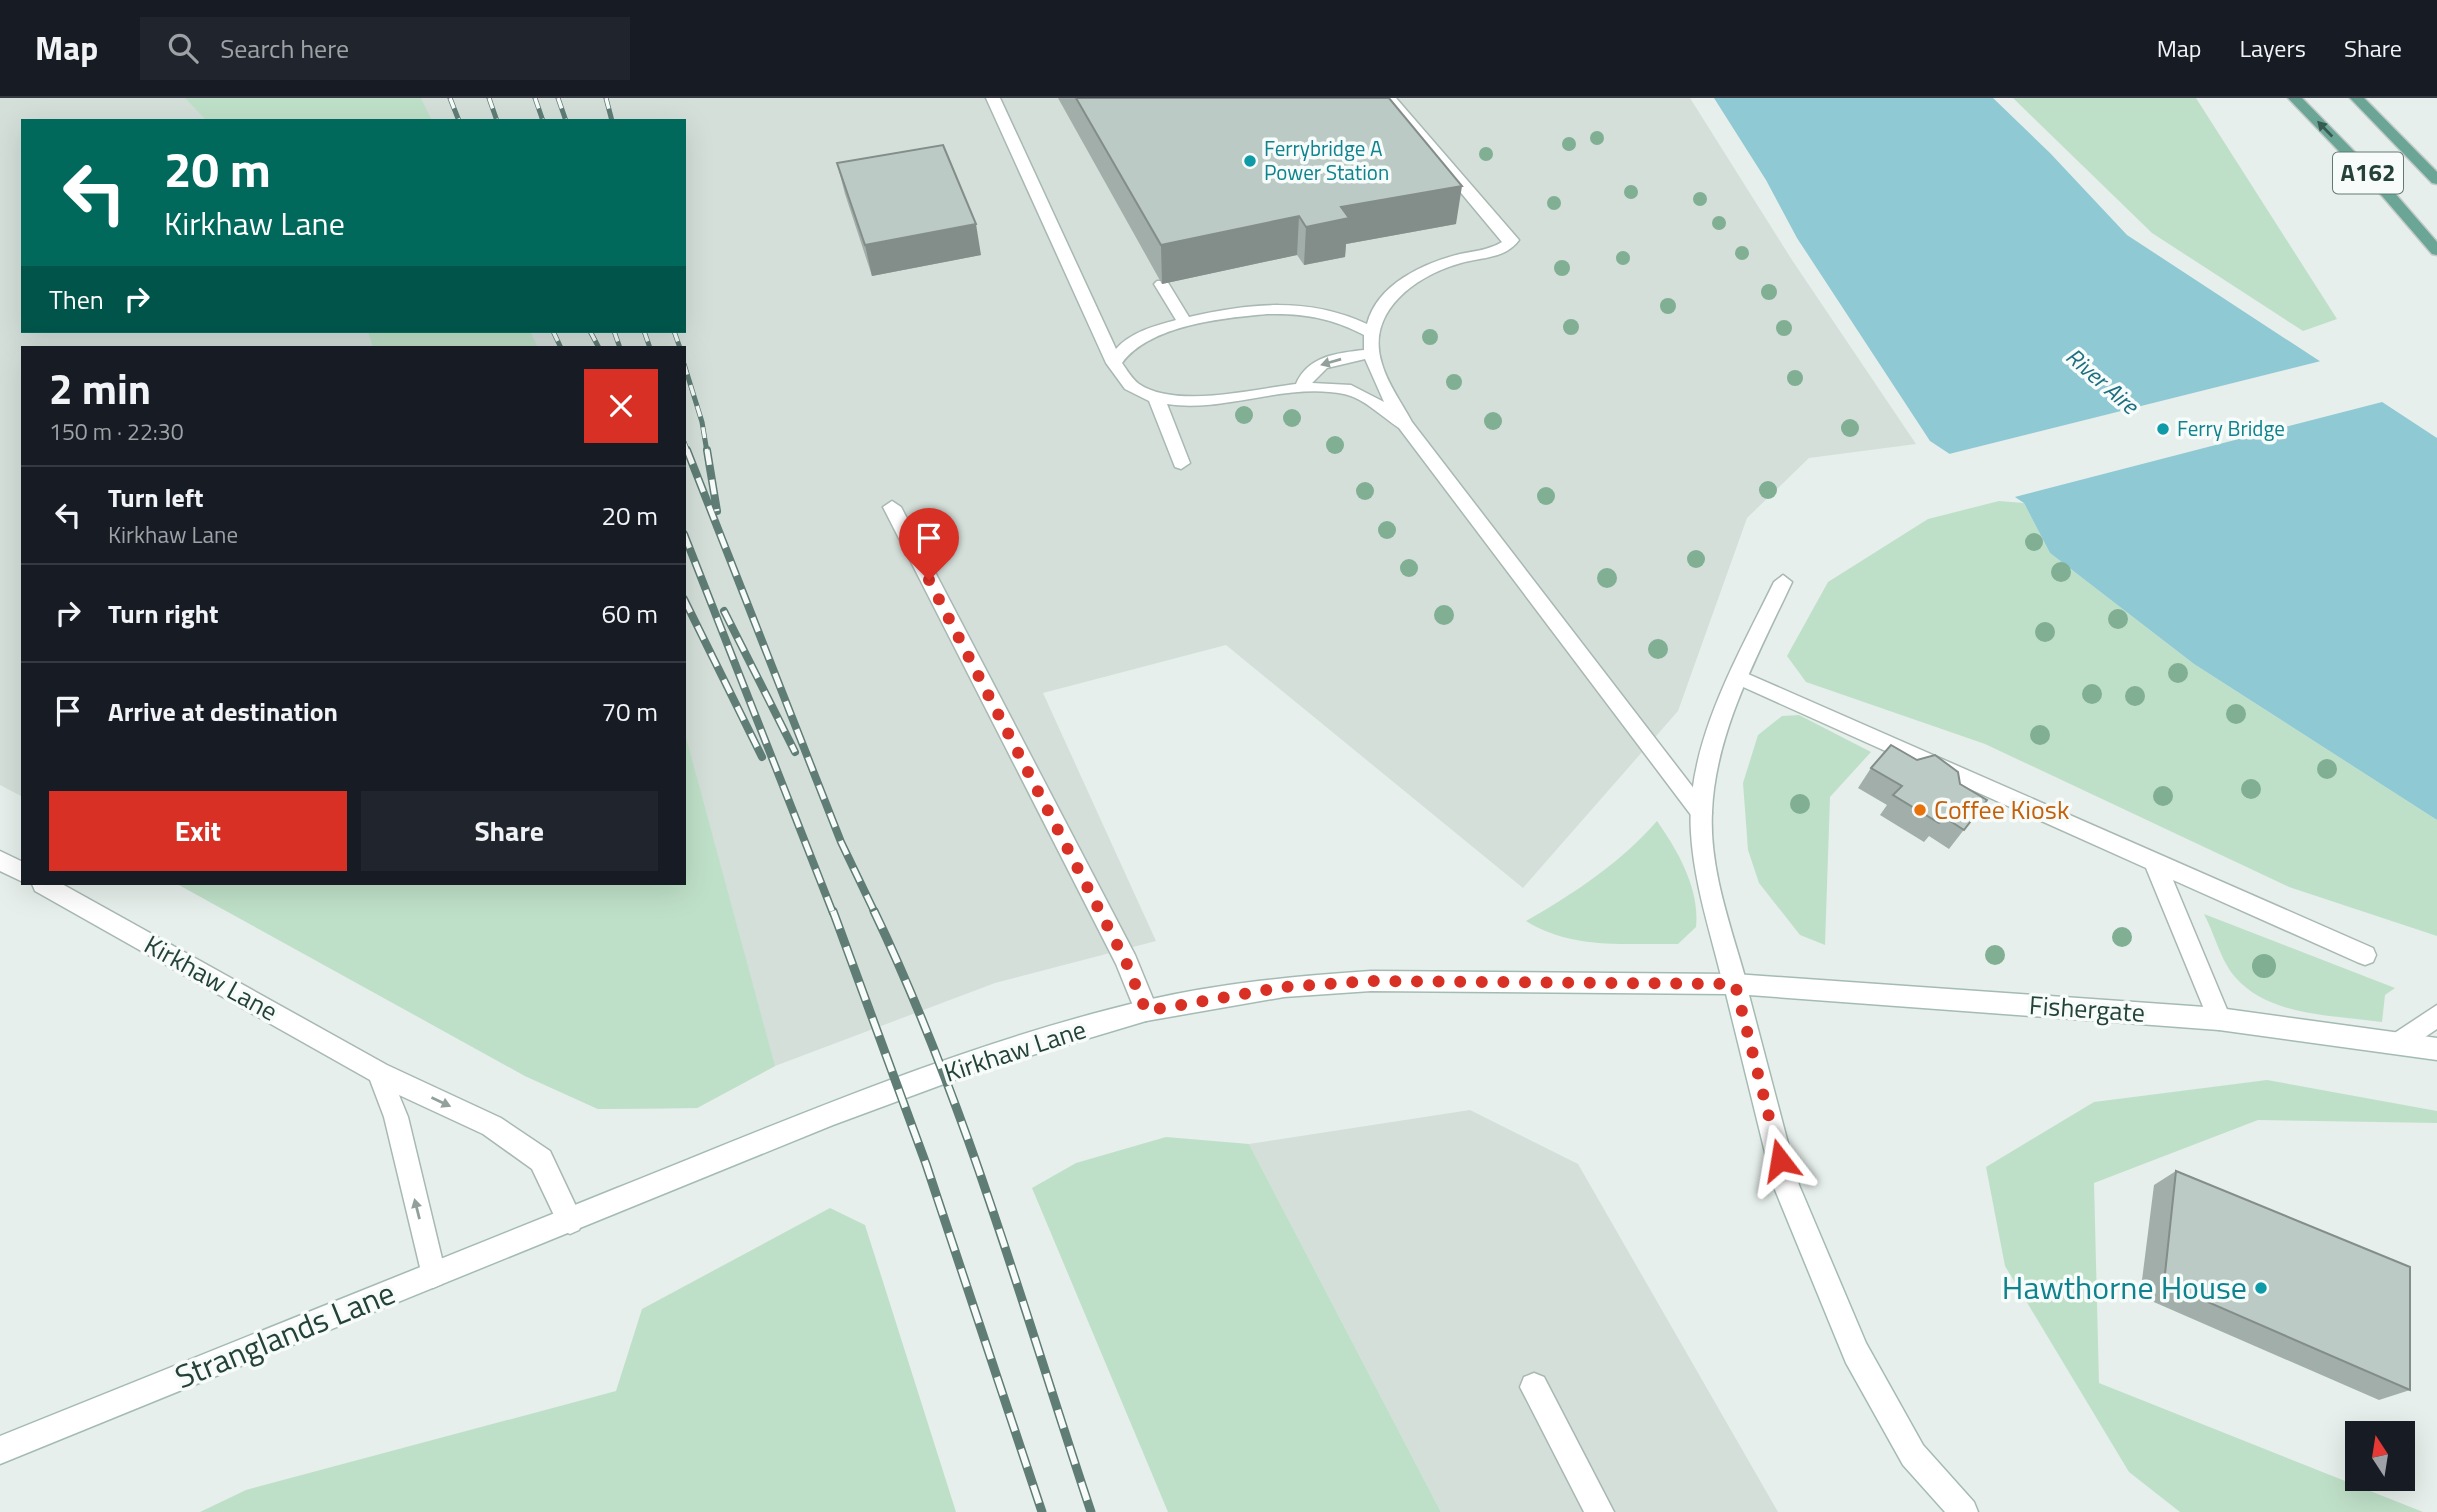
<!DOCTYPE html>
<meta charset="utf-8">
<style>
:root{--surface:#171b24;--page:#20242c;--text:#f1f3f6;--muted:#9ea1a6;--line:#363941;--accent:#d93025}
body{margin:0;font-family:"Titillium Web",sans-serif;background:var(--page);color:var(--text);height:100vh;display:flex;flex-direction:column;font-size:26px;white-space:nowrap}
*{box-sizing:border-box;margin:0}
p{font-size:23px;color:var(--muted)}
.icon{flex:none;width:38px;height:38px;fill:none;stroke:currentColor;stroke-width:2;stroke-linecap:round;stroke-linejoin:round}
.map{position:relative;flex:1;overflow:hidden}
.side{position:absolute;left:21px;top:248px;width:665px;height:539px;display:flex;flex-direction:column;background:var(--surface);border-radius:0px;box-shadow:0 7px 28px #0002}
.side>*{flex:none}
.top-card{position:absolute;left:21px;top:21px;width:665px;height:214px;border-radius:0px;box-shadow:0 7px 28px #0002;background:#00695c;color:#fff;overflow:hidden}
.needle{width:46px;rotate:348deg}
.controls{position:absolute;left:2345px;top:1323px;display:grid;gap:14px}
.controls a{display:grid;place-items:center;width:70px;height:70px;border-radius:0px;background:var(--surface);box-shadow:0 7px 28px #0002;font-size:35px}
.pin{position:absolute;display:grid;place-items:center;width:60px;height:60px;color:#fff;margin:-72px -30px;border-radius:50% 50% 50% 0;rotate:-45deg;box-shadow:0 0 7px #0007}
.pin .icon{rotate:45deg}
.me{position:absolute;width:77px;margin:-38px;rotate:346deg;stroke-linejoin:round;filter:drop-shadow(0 0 5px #0008)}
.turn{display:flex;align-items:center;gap:24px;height:147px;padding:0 28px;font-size:32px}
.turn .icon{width:91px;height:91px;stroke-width:2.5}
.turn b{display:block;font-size:49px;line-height:60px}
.then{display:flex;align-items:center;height:66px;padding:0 28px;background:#0003;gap:14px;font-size:26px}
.round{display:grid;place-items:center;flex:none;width:74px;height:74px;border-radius:0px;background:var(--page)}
.headline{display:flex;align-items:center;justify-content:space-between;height:119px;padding:0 28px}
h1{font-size:42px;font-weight:700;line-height:52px}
.primary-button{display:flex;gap:14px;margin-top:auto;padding:14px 28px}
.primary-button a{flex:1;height:80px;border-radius:0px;background:var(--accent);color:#fff;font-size:28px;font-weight:700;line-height:80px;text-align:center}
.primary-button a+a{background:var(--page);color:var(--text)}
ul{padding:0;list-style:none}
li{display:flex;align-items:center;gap:21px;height:98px;padding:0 28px;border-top:2px solid var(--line)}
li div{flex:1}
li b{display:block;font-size:26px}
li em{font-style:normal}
header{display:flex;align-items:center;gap:42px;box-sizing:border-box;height:98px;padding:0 35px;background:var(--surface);border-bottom:2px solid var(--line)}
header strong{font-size:33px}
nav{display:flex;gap:38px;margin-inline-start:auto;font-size:24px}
.search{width:490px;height:63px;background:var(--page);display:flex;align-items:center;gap:18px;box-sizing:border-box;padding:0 24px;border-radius:0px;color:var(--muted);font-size:26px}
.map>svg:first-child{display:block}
.built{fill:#d4dfda;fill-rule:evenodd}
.green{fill:#bfe0c8}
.water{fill:#8ec9d4}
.pier{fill:#e6efeb}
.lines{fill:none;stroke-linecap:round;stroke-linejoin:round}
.lane-casing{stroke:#a8b8b2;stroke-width:3}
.street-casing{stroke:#a8b8b2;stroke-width:3}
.secondary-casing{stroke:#a4bbb3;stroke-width:3}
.primary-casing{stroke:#c2cac8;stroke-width:3}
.lane{fill:#fff;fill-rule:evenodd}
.street{fill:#fff;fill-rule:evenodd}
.secondary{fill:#fff;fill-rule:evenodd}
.primary{fill:#6aa596;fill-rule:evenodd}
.rail-far2-casing{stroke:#5f7d75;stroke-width:5}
.rail-far1-casing{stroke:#5f7d75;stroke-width:8}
.rail-casing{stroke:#5f7d75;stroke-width:9}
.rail-far2{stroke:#f7fbf9;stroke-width:3.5;stroke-dasharray:11;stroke-linecap:butt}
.rail-far1{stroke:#f7fbf9;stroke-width:5;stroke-dasharray:15;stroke-linecap:butt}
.rail{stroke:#f7fbf9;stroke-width:6;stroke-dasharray:19;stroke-linecap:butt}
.tree{fill:#80af93}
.wall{fill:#a1aea9}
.shaded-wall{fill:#838d89}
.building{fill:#bbcac4;stroke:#838d89;stroke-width:2}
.oneway{fill:#365b51}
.oneway2{fill:#92a09c}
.route{stroke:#d93025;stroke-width:12;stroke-dasharray:0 21.6}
.culture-dot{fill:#0f9aa8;stroke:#f7fbf9;stroke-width:2.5}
.food-dot{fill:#e8710a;stroke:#f7fbf9;stroke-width:2.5}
.labels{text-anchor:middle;stroke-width:7;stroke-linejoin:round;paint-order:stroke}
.far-culture-label{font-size:21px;fill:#0d838f;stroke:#f7fbf9;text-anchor:start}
.far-water-label{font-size:23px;font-style:italic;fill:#1c6f80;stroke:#f7fbf9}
.shield{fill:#f7fbf9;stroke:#637a73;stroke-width:2}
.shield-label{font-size:24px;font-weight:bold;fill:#24423a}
.food-label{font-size:26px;fill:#c56008;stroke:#f7fbf9;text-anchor:start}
.street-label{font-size:26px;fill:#24423a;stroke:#f7fbf9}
.near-culture-label{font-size:32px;fill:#0d838f;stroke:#f7fbf9;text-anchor:end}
.near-street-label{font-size:32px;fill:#24423a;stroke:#f7fbf9}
</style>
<header>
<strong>Map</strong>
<div class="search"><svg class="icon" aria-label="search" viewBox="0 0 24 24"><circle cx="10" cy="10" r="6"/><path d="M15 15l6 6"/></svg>Search here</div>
<nav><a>Map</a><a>Layers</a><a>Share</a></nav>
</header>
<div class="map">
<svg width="2437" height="1414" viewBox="0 0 2437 1414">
<rect width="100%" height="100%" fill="#e6efeb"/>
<path class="built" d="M0,0H1690L1792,162L1916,346L1809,360L1747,420L1678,613L1523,790L1226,547L1043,595L1156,843L995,885L775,968L697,1010L598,1011L525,978L179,786H684V250H23V699L0,687ZM23,23H684V233H23Z
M1470,1012L1578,1066L1778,1414H1441L1249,1046Z"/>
<path class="green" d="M185,0H421L432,23H207Z
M2013,0H2196L2337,221L2303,233L2152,135Z
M368,233H530L538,250H373Z
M1999,403L2024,405L2050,455L2194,566L2437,722V838L2289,789L1985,646L1806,584L1787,558L1828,484L1928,421Z
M1799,617L1871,654L1830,699L1825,847L1800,837L1759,785L1748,752L1743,685L1758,637L1782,618Z
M684,632L775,968L697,1010L598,1011L525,978L177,786H684Z
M1657,723C1678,753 1700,791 1696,829L1678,846C1626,845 1572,852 1526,823C1575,795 1620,765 1657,723Z
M2204,816L2395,890L2385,897L2382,924C2333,917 2270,919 2235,879C2221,863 2214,835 2204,816Z
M2267,982L2437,1013V1025L2258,1022L2094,1085L2099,1285L2423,1414H2180L2129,1374L2005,1168L1986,1069L2094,1004Z
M1166,1039L1249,1046L1441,1414H1168L1032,1090L1076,1065Z
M830,1110L865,1127L956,1414H200L246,1392L616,1293L642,1211Z"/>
<path class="water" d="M1714,0H1993L2050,55L2127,137L2437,340V722L2194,566L2050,455L2024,405L1930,343L1797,140L1766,82Z"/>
<path class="pier" d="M2325,262L2386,303L2011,400L1945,357Z"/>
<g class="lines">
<g class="lane-casing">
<path id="lane" d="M986,0H1000L1116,251C1131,234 1154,228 1176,222L1154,186L1157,183H1167L1189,219C1249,205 1309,199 1367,226C1377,186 1424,165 1460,156C1475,153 1489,152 1502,144L1382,0H1396L1519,142C1505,161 1482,159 1461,165C1415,178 1365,214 1382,266C1388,287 1402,305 1412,324L1708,709L1712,715L1708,721L1701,724L1694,721L1399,330C1382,319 1364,300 1344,296C1286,284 1225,315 1167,306L1190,365L1181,371L1175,369L1149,303L1125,291L1106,265ZM1267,216C1303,215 1332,220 1364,237V252C1337,255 1308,258 1296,286C1254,291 1176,311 1139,286C1132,281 1127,272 1122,265C1150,227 1223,220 1267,216ZM1365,261L1384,304L1351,287L1312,285L1327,270Z
M892,403L901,409L1135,857L1158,913L1154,920L1146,923L1138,920L1116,866L883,409Z
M1739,572L2373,850L2376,857L2373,864L2365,867L2357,864L2173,782L2231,921L2227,928L2219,932L2211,928L2146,770L1732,584L1729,579L1732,574Z
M2437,907V931L2401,955L2393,952L2389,944L2393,936Z
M1534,1275L1544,1279L1614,1414H1584L1520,1289L1524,1279Z"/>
</g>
<g class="street-casing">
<path id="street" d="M1783,477L1792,484C1759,555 1715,634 1712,714C1709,772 1732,831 1747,886L1743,893L1735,896L1727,893L1723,886C1711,836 1694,786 1691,735C1685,648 1737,560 1774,484Z
M0,753L23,764V784L0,773Z
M32,786H62L387,967L501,1020L550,1053L583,1123L579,1132L570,1136L561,1132L532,1071L483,1036L399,997L408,1019L446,1177L442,1186L433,1190L424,1186L384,1019L370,982L35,793Z"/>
</g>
<g class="secondary-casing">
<path id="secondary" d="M1371,873L1735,876L2219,910L2437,940V962L2219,932L1749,897L1799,1087L1866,1245L1923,1347L1974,1404L1978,1414H1945L1903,1367L1846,1265L1773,1087L1726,896L1371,893L1284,899L1146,923L979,973L833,1027L0,1366V1338C206,1255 411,1173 617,1090C790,1021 964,945 1147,902C1221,885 1295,878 1371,873Z"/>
</g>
<g class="primary-casing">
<path id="primary" d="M2288,0H2302L2393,93L2437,144V157L2432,156L2383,99Z
M2350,0H2364L2437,74V86L2432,85Z"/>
</g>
<use href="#lane" class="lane"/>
<use href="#street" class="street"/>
<use href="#secondary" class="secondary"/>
<use href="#primary" class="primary"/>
<g class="rail-far2-casing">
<path id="rail-far2" d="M450,0L459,23
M489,0L497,23
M535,0L543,23
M558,0L566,23
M606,0L612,23
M553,233L561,250
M590,233L599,250
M614,233L620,250
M644,233L650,250
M674,233L680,250
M684,266L702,324L707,354
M684,344L688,354"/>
</g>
<g class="rail-far1-casing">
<path id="rail-far1" d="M687,352L841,744L875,815
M707,352L717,413
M684,436L833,815
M684,501L762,659
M724,513L795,654"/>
</g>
<g class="rail-casing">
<path id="rail" d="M833,813L926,1066L1042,1414
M874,813C966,1005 1024,1213 1091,1414"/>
</g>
<use href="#rail-far2" class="rail-far2"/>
<use href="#rail-far1" class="rail-far1"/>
<use href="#rail" class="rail"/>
</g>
<g class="tree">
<circle cx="1597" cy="40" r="7"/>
<circle cx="1569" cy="46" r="7"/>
<circle cx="1486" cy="56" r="7"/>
<circle cx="1631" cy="94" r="7"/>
<circle cx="1700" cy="101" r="7"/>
<circle cx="1554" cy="105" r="7"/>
<circle cx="1719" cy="125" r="7"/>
<circle cx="1742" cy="155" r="7"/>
<circle cx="1623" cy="160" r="7"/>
<circle cx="1562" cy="170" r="8"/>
<circle cx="1769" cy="194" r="8"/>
<circle cx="1668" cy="208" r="8"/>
<circle cx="1571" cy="229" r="8"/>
<circle cx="1784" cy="230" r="8"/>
<circle cx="1430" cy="239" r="8"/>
<circle cx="1795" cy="280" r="8"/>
<circle cx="1454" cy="284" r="8"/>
<circle cx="1244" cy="317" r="9"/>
<circle cx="1292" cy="320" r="9"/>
<circle cx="1493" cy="323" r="9"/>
<circle cx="1850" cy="330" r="9"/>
<circle cx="1335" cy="347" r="9"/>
<circle cx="1768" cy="392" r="9"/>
<circle cx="1365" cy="393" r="9"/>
<circle cx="1546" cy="398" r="9"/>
<circle cx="1387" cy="432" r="9"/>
<circle cx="2034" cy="444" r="9"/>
<circle cx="1696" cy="461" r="9"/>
<circle cx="1409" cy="470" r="9"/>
<circle cx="2061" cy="474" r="10"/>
<circle cx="1607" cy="480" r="10"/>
<circle cx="1444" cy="517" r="10"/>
<circle cx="2118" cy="521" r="10"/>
<circle cx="2045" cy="534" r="10"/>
<circle cx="1658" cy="551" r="10"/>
<circle cx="2178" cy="575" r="10"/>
<circle cx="2092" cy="596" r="10"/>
<circle cx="2135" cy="598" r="10"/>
<circle cx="2236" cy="616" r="10"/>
<circle cx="2040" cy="637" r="10"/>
<circle cx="2327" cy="671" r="10"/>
<circle cx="2251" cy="691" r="10"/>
<circle cx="2163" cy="698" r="10"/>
<circle cx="1800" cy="706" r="10"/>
<circle cx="2122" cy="839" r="10"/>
<circle cx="1995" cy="857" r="10"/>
<circle cx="2264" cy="868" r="12"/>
</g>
<path class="wall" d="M1058,0H1389L1456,126L1346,146L1345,159L1304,167L1297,157L1162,186Z
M837,65L981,157L872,178L845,96Z
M1871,670L1960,686L1987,702L1949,751L1929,738L1924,744L1880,717L1887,707L1858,690Z
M2176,1073L2410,1292L2379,1302L2140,1198L2154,1087Z"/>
<path class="shaded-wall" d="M1462,88L1456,126L1346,146L1345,159L1304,167L1306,129L1341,109Z
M1299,118L1297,157L1162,186L1161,147Z
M976,126L981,157L872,178L865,147Z"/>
<path class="building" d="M1076,0H1389L1462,88L1341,109L1349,120L1306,129L1299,118L1161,147Z
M943,47L976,126L865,147L837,65Z
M1891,647L1917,662L1935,657L1958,674L1960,686L1987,702L1964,732L1944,719L1939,725L1893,697L1902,688L1871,670Z
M2176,1073L2410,1169V1292L2164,1185Z"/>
<defs><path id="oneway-solid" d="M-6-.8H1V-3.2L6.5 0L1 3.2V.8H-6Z" transform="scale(1.75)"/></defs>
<use class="oneway" href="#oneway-solid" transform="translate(2325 31) rotate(-134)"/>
<g class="oneway2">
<use href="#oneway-solid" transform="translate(1331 264) rotate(164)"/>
<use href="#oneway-solid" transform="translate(441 1004) rotate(25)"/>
<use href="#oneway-solid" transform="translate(417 1111) rotate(-104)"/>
</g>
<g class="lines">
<path class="route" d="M929,482L1126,864L1146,913L1284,889L1371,883L1735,886L1780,1062"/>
</g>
<g class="culture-dot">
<circle cx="1250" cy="63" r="7"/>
<circle cx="2163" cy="331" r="7"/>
<circle cx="2261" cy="1190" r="7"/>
</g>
<circle class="food-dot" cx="1920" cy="712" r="7"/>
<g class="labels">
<g class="far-culture-label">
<text x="1264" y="58">Ferrybridge A<tspan x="1264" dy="24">Power Station</tspan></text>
<text x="2177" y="338">Ferry Bridge</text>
</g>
<g class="far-water-label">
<text transform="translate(2102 283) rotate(41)" y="8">River Aire</text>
</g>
<rect class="shield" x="2333" y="54.5" width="70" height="41" rx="5"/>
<g class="shield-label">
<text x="2368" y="83">A162</text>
</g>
<g class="food-label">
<text x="1934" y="721">Coffee Kiosk</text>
</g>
<g class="street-label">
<text transform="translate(211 880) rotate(29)" y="9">Kirkhaw Lane</text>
<text transform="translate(2087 911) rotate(4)" y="9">Fishergate</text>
<text transform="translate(1015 953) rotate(-18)" y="9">Kirkhaw Lane</text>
</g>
<g class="near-culture-label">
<text x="2247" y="1201">Hawthorne House</text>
</g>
<g class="near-street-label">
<text transform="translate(285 1237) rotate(-22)" y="11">Stranglands Lane</text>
</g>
</g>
</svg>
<div class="controls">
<a><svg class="needle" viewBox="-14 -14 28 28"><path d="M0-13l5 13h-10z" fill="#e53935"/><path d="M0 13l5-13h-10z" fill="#9ea1a6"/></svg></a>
</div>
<div class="pin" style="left:929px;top:482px;background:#d93025"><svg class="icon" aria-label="arrive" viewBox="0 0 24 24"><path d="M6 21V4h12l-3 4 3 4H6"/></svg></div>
<svg class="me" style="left:1780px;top:1062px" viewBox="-20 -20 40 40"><path d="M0-17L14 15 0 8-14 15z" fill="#d93025" stroke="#fff" stroke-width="4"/></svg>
<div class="top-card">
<div class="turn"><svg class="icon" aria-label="left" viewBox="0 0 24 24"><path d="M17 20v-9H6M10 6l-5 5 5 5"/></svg><div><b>20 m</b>Kirkhaw Lane</div></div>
<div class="then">Then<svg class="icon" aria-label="right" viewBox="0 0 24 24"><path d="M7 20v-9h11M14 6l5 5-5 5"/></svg></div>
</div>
<section class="side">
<div class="headline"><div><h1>2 min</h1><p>150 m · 22:30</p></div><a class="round" style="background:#d93025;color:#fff"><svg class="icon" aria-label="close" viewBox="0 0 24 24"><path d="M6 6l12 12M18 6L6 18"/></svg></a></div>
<ul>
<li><svg class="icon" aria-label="left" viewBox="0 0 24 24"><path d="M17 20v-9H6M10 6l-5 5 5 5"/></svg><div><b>Turn left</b><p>Kirkhaw Lane</p></div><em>20 m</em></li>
<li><svg class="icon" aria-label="right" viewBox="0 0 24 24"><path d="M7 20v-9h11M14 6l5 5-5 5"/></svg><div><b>Turn right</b></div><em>60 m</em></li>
<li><svg class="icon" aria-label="arrive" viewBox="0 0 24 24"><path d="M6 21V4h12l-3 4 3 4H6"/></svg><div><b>Arrive at destination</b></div><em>70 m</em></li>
</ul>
<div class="primary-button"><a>Exit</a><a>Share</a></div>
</section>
</div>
